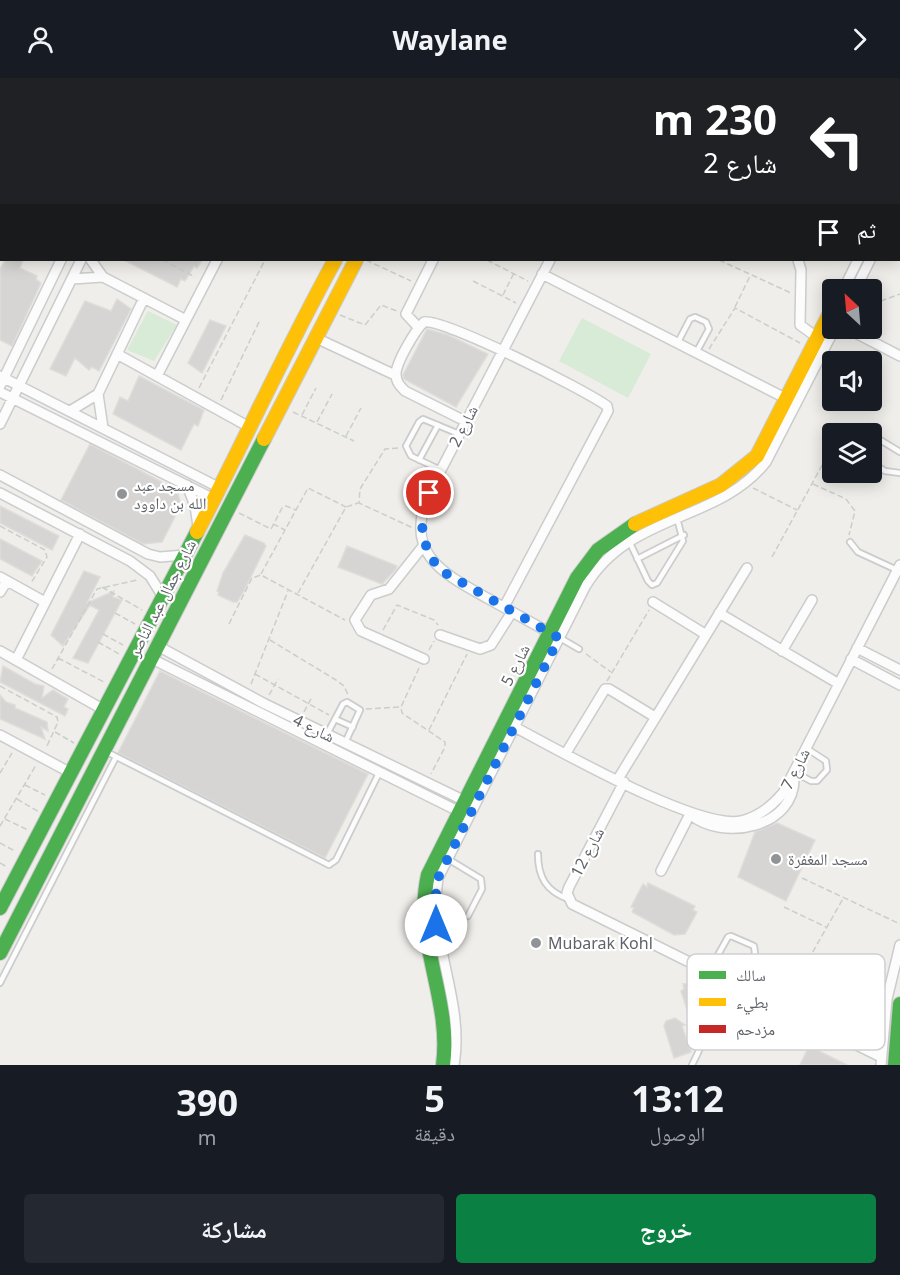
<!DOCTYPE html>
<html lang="ar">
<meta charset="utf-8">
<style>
:root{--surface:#171b24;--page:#242831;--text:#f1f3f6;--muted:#9ea1a6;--accent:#0b8043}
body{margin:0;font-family:"Noto Sans","Noto Naskh Arabic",sans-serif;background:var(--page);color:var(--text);direction:rtl;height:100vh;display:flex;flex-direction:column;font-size:22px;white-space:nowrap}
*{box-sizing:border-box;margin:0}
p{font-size:20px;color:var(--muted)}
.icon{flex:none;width:33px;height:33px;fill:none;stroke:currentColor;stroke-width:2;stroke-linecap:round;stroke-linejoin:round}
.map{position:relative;height:987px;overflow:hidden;direction:ltr}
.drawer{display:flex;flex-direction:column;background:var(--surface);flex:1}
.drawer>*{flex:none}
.guide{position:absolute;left:0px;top:0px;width:900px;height:183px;box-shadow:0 3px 15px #0003;direction:rtl;background:#202124;color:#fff;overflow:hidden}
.needle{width:39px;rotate:334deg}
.controls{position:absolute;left:822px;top:201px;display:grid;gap:12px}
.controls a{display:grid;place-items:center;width:60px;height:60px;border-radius:6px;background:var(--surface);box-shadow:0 3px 15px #0003;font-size:30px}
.pin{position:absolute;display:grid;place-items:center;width:51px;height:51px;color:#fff;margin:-26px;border:3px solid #fff;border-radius:50%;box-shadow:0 2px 6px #0007}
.me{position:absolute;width:66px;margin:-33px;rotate:0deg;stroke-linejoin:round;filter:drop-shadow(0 0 4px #0008)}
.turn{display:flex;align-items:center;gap:21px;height:126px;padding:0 24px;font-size:27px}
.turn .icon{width:78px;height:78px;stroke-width:2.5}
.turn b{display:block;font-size:42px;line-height:51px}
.then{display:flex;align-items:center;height:57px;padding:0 24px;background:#0003;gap:12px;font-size:22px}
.eta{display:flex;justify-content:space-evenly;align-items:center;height:102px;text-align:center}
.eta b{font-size:36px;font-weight:700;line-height:42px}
.button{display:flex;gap:12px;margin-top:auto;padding:12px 24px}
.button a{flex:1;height:69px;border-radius:6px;background:var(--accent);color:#fff;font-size:24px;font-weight:700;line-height:69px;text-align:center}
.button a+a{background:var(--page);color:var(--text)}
header{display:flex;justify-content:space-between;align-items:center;height:78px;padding:0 24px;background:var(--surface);font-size:27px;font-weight:700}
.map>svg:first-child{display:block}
.green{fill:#d8ebd6}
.building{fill:#d6d5d3;stroke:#deddd9;stroke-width:1.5}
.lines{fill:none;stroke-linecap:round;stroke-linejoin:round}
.lane-casing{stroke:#cbcccc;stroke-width:8}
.street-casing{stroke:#cbcccc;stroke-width:12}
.fast-casing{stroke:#cacacb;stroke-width:16}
.slow-casing{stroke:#cacacb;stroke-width:16}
.jam-casing{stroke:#cacacb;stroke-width:16}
.path{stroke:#cacfcc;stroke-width:1.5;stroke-dasharray:6 3;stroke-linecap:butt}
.lane{stroke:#fdfcfc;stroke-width:4.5}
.street{stroke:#fdfcfc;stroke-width:9}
.fast{stroke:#4caf50;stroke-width:14}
.slow{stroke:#ffc107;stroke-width:14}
.jam{stroke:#c62828;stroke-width:14}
.route{stroke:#1a73e8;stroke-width:10;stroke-dasharray:0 18}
.poi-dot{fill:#919496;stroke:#fff;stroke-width:2}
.labels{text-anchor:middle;stroke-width:4.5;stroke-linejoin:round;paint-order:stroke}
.street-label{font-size:16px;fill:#5f6368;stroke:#fff}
.poi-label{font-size:16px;fill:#5f6368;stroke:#fff;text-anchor:start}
.key{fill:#fff;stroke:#cfd0d2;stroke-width:1.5}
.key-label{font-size:16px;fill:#5f6368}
</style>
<header><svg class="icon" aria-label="forward" viewBox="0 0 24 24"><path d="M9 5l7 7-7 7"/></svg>Waylane<svg class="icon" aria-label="person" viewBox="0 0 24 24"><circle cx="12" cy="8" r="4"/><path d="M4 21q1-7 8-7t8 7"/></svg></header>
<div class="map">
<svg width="900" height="987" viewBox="0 0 900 987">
<rect width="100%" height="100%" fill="#efeeea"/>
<path class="green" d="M148,233L177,247L154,283L127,272Z
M582,240L651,276L628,320L559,283Z"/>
<path class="building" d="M5,182H23L20,190L37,198L36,201L41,205L12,268L0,262V191Z
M124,182H202L197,190L194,188L185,203L181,201L177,209Z
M117,221L131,231L99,293L92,289L89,292L75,280L66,298L50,291L85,223L111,233Z
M210,242L226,248L202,295L188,285Z
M427,251L448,257L488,276L456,329L404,301L403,297Z
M139,298L204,332L198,348L194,346L181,372L113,336L120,319L128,323Z
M90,366L177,412L181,427L162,464L143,466L61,422Z
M0,428L59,458L52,472L0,445Z
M245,457L264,465L266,468L243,515L237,524H233L218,517L219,514L217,513L223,495Z
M0,461L42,483L32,498L0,481Z
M347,468L397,488L396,491L382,506L338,489Z
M84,493L100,499L87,525L114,513L113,519L122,522L88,585L73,580L99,532L90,527L63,568L51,557Z
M3,588L35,606L44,608L42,620L53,612L68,621L64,629L68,631L65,638L0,604Z
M160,593L368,696L325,780L118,675Z
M0,617L6,624L15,627V630L47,644L48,653L41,649L45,661L0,641Z
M777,745L815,762L786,823L738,799L755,754Z
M648,805L695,828L693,832L697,834L685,856L674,857L632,834L634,830L631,829L643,806L647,809Z
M694,905L703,928L705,940L691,944L681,913L684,911L683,906Z
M675,940L685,947L682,948L691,974L674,980L664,948L666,943Z
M809,968L847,987H800Z"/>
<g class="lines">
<g class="lane-casing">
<path id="lane" d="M618,2L619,0
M678,264L690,241L695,239L706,244L709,251L697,273
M860,356H865
M872,357L900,374
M419,382L438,347
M872,385L885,393L900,395
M441,392L411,378L406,368L419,344L423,341L459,356
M850,464L858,474L897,492
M630,465L648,503L652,507L657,505L683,463L677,440
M637,481L684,457
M560,560L579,571
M335,641L353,649
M327,656L343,626L347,624L360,632L345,665
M105,673L329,787L336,782L379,695
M794,694L811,703H817L827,692L826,683L806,670
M538,776C538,799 546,813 568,821
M448,781L481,801L482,811L468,838
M690,885C713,938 718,934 692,987
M709,893L728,859L731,858L754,868L755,875L738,907
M0,905L116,679"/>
</g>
<g class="street-casing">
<path id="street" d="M32,0L35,2
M124,0V2
M181,0L183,2
M215,0L218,2
M477,0L480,2
M835,0L838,2
M149,2L150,0
M171,2L172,0
M639,2L640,0
M895,2L896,0
M0,56H2
M898,103L900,100
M898,126L900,123
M0,150L2,147
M91,182L103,199L186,242
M550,182L429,415C403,475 442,495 487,520C509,532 530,544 552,556
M798,182L801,192L800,247L818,260
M542,196L789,322
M72,201L103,199
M843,212L858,182
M855,212L870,182
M418,249L406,236L433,182
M846,250L900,278
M316,260L395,297
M117,276L251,350
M0,298L220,410
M157,298L217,182
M0,308L61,182
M0,314L214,421
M70,333L98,316
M465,343L405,313C400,308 396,304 396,296C396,285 415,252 424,244C443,240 585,312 607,328L608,333L504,529
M0,346L81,182
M103,350L98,316L144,220
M0,397L148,476L160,479L184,477
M187,407L195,428L198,448
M0,415L130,483L150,498L163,519
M424,467L389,511L371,517L355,542L361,553L424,581
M0,499L45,524
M0,514L7,503
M653,524L705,556
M719,535L839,606
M440,557L480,571L491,567L512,534
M156,567L265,626L469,725
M857,570L900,592
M0,573L104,632
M782,573L812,522
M150,580L462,735
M851,581L900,607
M16,582L80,456
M509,646C555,670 697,752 741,743C758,739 772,728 783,715L900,487
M0,657L71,695
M566,675L605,611H609L655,639
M618,701L747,490
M624,704L569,809L567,815L572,826L881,979
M690,736C722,764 796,750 794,699
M661,793L690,736
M454,987C465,923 428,865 438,800L585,509C629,434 718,445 766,384L835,250
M881,987L887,921L900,867"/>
</g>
<g class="fast-casing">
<path id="fast" d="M0,830L197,454
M0,875L264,361
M443,987C452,922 413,862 428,797L577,500L598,472L635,446
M895,987L900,926"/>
</g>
<g class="slow-casing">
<path id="slow" d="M448,0V2
M264,361L356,182
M635,446L721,407L757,378L832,231
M197,454C244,364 286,271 335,182"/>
</g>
<g class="jam-casing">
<path id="jam" d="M429,2L430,0"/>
</g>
<path class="path" d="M329,0L332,2
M520,0L522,2
M233,2L234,0
M791,2L792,0
M898,49L900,50
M898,74L900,75
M163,182L195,199
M366,182L411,203
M487,182L528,203
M719,182L791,215
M473,203L516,225
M503,217L514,195
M872,226L900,216
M735,229L750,198
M340,237L365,247L381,227L397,233
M709,271L735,230L800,265
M199,310L265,182
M221,322L260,242
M293,334L354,363
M302,337L316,310
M317,344L332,316
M346,358L361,330
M398,370L385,371L360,411L359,425L413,450
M813,406L846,421L855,433L849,457
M753,410L797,432
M239,435L271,451L282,430L286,428L296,432
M273,446L285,452
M0,448L45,472L47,479L31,505
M772,479L832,369
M261,496L308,410L346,429
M102,509L142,532
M298,515L346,429L358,425
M115,535L135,546
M229,546L252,500L261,497L345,542
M383,552L397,527L434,542L438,547
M103,556L123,567
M270,562L336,602L344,608L348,617
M98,564L119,576
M429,572L434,563
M586,576L611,594
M58,580L104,604
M419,590L401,629L402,635L445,664V669L431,696
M52,591L97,511L137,502
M255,596L329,637
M607,603L649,532
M251,606L288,513
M0,608L57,639L58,644L46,670
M269,617L278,601
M366,631L400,629
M304,634L312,619
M429,652L467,576
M55,654L74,665
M0,695L12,675
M25,707L45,717
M17,721L39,734
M5,741L28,752
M0,748L36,687
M0,765L15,773
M0,785L7,789
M802,800L900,846
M784,829L826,849
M786,921L844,819"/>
<use href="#lane" class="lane"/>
<use href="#street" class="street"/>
<use href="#fast" class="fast"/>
<use href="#slow" class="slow"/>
<use href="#jam" class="jam"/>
</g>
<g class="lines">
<path class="route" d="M429,415C417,443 421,468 440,492L559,560L438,800L435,824L436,847"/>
</g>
<g class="poi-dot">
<circle cx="122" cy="416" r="6"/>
<circle cx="776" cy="781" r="6"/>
<circle cx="536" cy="865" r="6"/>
</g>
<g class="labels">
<g class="street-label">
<text transform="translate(463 348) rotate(-63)" y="6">شارع 2</text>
<text transform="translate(162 520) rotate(-63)" y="6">شارع جمال عبد الناصر</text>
<text transform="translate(515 587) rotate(-63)" y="6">شارع 5</text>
<text transform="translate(314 650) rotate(26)" y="6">شارع 4</text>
<text transform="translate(795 691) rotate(-63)" y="6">شارع 7</text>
<text transform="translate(587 774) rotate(-62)" y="6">شارع 12</text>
</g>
<g class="poi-label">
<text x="134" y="413">مسجد عبد<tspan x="134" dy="18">الله بن داوود</tspan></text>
<text x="788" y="787">مسجد المغفرة</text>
<text x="548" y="871">Mubarak Kohl</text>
</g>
</g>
<rect x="687" y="876" width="198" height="96" rx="9" class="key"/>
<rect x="699" y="893" width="27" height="8" fill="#4caf50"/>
<rect x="699" y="920" width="27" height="8" fill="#ffc107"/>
<rect x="699" y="947" width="27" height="8" fill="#c62828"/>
<g class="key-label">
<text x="736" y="903">سالك</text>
<text x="736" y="930">بطيء</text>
<text x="736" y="957">مزدحم</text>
</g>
</svg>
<div class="controls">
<a><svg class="needle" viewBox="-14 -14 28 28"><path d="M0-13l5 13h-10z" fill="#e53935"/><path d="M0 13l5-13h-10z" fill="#9ea1a6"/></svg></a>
<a><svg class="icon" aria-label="sound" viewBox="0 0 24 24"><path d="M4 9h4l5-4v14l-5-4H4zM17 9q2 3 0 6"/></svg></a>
<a><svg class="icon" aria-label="layers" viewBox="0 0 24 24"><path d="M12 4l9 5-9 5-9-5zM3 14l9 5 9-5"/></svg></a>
</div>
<div class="pin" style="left:429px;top:415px;background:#d93025"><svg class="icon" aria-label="arrive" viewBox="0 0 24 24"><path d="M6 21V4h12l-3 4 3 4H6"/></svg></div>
<svg class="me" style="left:436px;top:847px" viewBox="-20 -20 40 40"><circle r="19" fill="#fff"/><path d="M0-13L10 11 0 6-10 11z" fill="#1a73e8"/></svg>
<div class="guide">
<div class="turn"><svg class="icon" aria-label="left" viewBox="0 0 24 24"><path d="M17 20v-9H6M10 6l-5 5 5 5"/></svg><div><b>230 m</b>شارع 2</div></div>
<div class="then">ثم<svg class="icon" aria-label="arrive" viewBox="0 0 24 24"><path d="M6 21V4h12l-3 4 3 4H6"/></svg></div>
</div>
</div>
<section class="drawer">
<div class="eta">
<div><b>13:12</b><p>الوصول</p></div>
<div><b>5</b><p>دقيقة</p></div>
<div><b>390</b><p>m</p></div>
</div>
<div class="button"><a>خروج</a><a>مشاركة</a></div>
</section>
